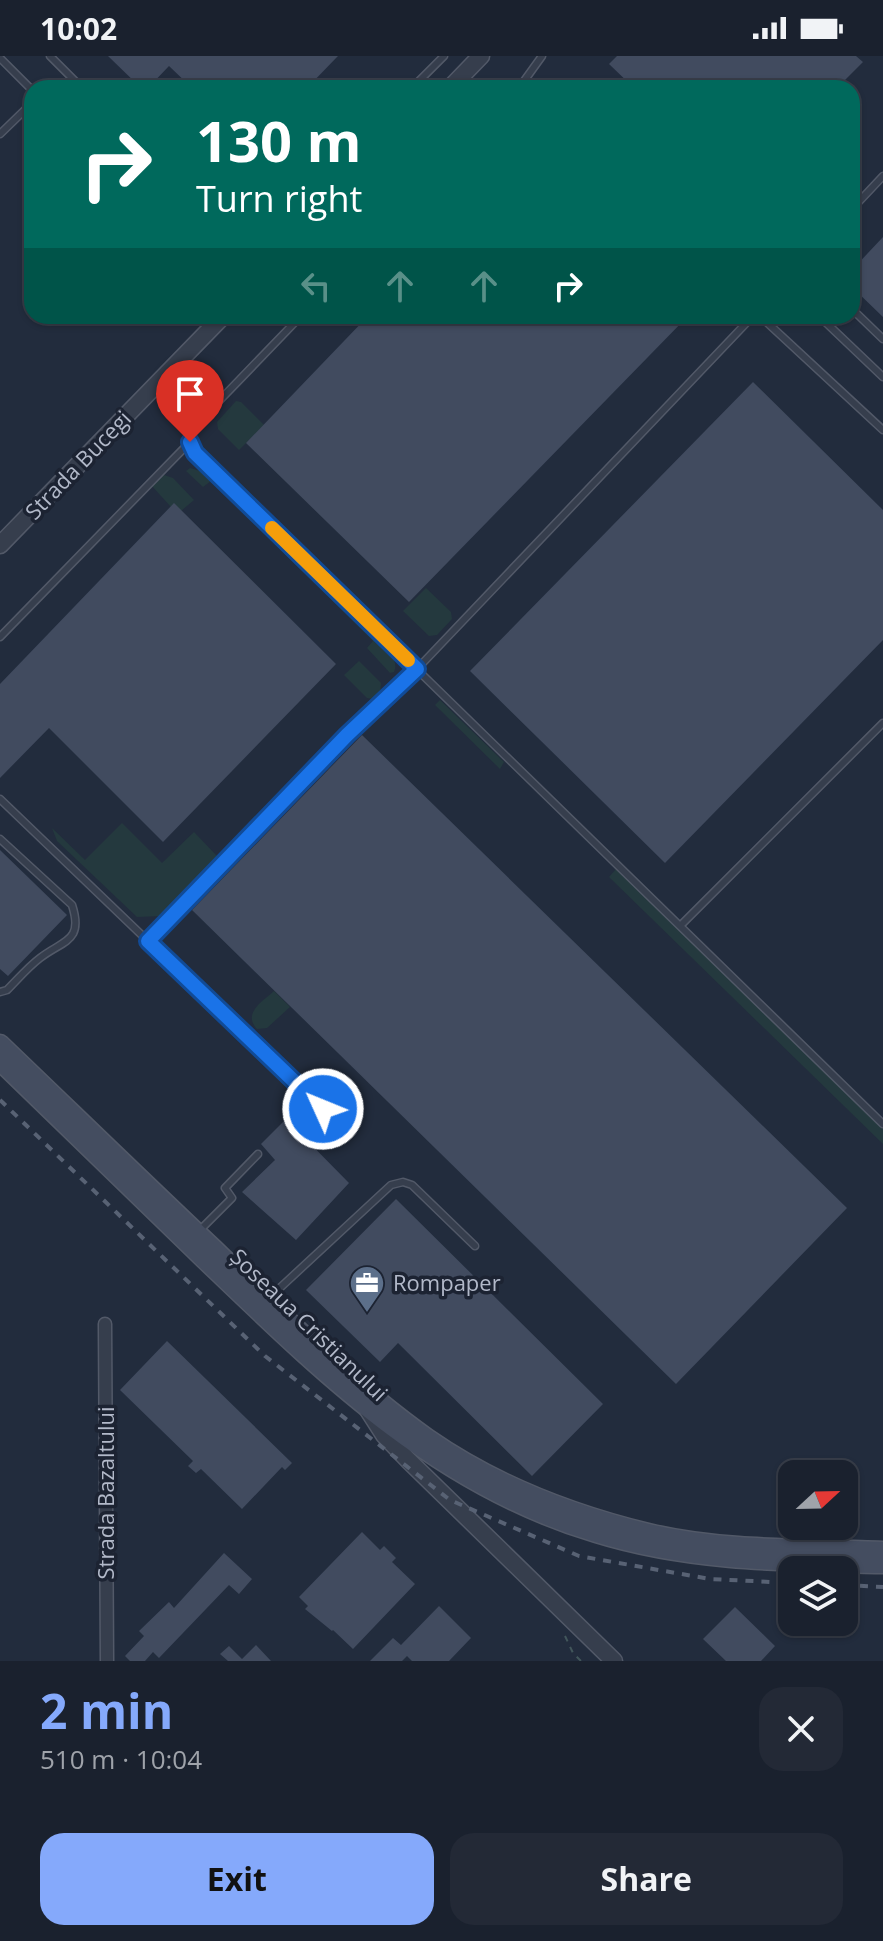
<!DOCTYPE html>
<meta charset="utf-8">
<style>
:root{--surface:#1a212e;--page:#232936;--text:#f1f3f6;--muted:#9fa3aa;--line:#383e4a;--accent:#85a9fb}
body{margin:0;font-family:"Open Sans",sans-serif;background:var(--page);color:var(--text);height:100vh;display:flex;flex-direction:column;font-size:30px;white-space:nowrap}
*{box-sizing:border-box;margin:0}
p{font-size:26px;color:var(--muted)}
.icon{flex:none;width:44px;height:44px;fill:none;stroke:currentColor;stroke-width:2;stroke-linecap:round;stroke-linejoin:round}
.map{position:relative;height:1605px;overflow:hidden}
.side{display:flex;flex-direction:column;background:var(--surface);flex:1}
.side>*{flex:none}
.guide{position:absolute;left:24px;top:24px;width:836px;height:244px;border-radius:24px;box-shadow:0 2px 6px #0004,0 0 0 2px var(--line);background:#00695c;color:#fff;overflow:hidden}
.needle{width:52px;rotate:68deg}
.fabs{position:absolute;left:778px;top:1404px;display:grid;gap:16px}
.fabs a{display:grid;place-items:center;width:80px;height:80px;border-radius:16px;background:var(--surface);box-shadow:0 2px 6px #0004,0 0 0 2px var(--line);font-size:40px}
.pin{position:absolute;display:grid;place-items:center;width:68px;height:68px;color:#fff;margin:-82px -34px;border-radius:50% 50% 50% 0;rotate:-45deg;box-shadow:0 0 8px #0007}
.pin .icon{rotate:45deg}
.me{position:absolute;width:88px;margin:-44px;rotate:314deg;stroke-linejoin:round;filter:drop-shadow(0 0 6px #0008)}
.turn{display:flex;align-items:center;gap:28px;height:168px;padding:0 40px;font-size:36px}
.turn .icon{width:104px;height:104px;stroke-width:2.5}
.turn b{display:block;font-size:56px;line-height:68px}
.lanes{display:flex;align-items:center;height:76px;padding:0 40px;background:#0003;justify-content:center;gap:40px;direction:ltr}
.lanes .off{opacity:.35}
.round{display:grid;place-items:center;flex:none;width:84px;height:84px;border-radius:24px;background:var(--page)}
.overview{display:flex;align-items:center;justify-content:space-between;height:136px;padding:0 40px}
h1{font-size:48px;font-weight:700;line-height:60px;color:var(--accent)}
.primary-button{display:flex;gap:16px;margin-top:auto;padding:16px 40px}
.primary-button a{flex:1;height:92px;border-radius:24px;background:var(--accent);color:#111;font-size:32px;font-weight:700;line-height:92px;text-align:center}
.primary-button a+a{background:var(--page);color:var(--text)}
.status{display:flex;justify-content:space-between;align-items:center;height:56px;padding:0 40px;background:var(--surface);direction:ltr}
.status svg{height:22px;fill:currentColor}
.map>svg:first-child{display:block}
.green{fill:#24393e}
.building{fill:#414b5f}
.lines{fill:none;stroke-linecap:round;stroke-linejoin:round}
.service-casing{stroke:#525968;stroke-width:9}
.minor-casing{stroke:#525968;stroke-width:15}
.tertiary-casing{stroke:#525968;stroke-width:19}
.secondary-casing{stroke:#525968;stroke-width:21}
.path{stroke:#42565b;stroke-width:2;stroke-dasharray:6 6;stroke-linecap:butt}
.service{stroke:#363e4d;stroke-width:6}
.minor{stroke:#363e4d;stroke-width:12}
.tertiary{stroke:#363e4d;stroke-width:16}
.secondary{stroke:#444d60;stroke-width:18}
.rail{stroke:#586274;stroke-width:4;stroke-dasharray:8 8;stroke-linecap:butt}
.route-casing{stroke:#114b97;stroke-width:20}
.route{stroke:#1a73e8;stroke-width:14}
.slow{stroke:#f59e0b;stroke-width:14}
.labels{text-anchor:middle;stroke-width:7;stroke-linejoin:round;paint-order:stroke}
.street-label{font-size:22px;fill:#b2b9c9;stroke:#1c2332}
.poi-label{font-size:22px;fill:#b2b9c9;stroke:#1c2332;text-anchor:start}
</style>
<div class="status"><b>10:02</b><svg viewBox="0 0 49 12"><path d="M0 12V9h3v3zM5 12V6h3v6zM10 12V3h3v9zM15 12V0h3v12zM26 1h20v11H26zM47 4h2v5h-2z"/></svg></div>
<div class="map">
<svg width="883" height="1605" viewBox="0 0 883 1605">
<rect width="100%" height="100%" fill="#222c3d"/>
<path class="green" d="M236,345L241,346L264,369L239,394L218,373L217,366Z
M190,412L210,418L382,589C389,597 399,605 394,616L390,617L367,592L373,585L211,425L203,431L186,415Z
M164,419L173,422L194,444L181,455L171,451L151,429L158,421Z
M426,532L451,556L452,563L437,579L429,580L403,555Z
M359,605L381,627L380,639L373,643L367,642L344,619Z
M440,644L504,706L500,713L435,649Z
M122,767L162,807L194,776L217,800L216,805L172,853L161,860L137,861L57,785L52,772L85,804Z
M617,812L883,1071V1088L609,821Z
M274,935L290,951L267,972L257,973C242,957 263,945 274,935Z"/>
<path class="building" d="M108,0H338L307,32H192L169,10L148,32H141Z
M617,0H856L863,6L837,32H634L609,8Z
M883,181V261L852,231V214Z
M368,260H688L409,546L246,387Z
M753,326L883,454V584L665,807L470,615Z
M174,447L336,608L163,786L49,672L0,722V628Z
M362,679L847,1152L676,1328L192,854Z
M0,794L67,859L8,920L0,913Z
M286,1063L349,1127L296,1184L242,1136L275,1104L261,1088Z
M396,1143L603,1348L532,1420L398,1287L380,1306L306,1234Z
M167,1285L292,1407L285,1414L282,1411L242,1453L201,1413L196,1417L188,1410L193,1405L120,1334Z
M362,1476L380,1494L384,1490L396,1502L392,1506L415,1528L353,1593L333,1574L332,1575L305,1553L308,1550L299,1541Z
M224,1497L252,1523L239,1538L229,1529L159,1602L153,1596L145,1605H130L125,1600L144,1580L139,1575L169,1546L174,1552Z
M439,1550L471,1582L449,1605H412L407,1600L402,1605H370L393,1582L401,1589Z
M735,1551L775,1590L761,1605H726L703,1583Z
M256,1589L271,1605H228L220,1598L229,1590L242,1603Z"/>
<g class="lines">
<g class="service-casing">
<path id="service" d="M50,0L82,32
M0,2L32,34
M412,32L444,0
M519,32L542,0
M0,78L32,47
M852,153L883,120
M852,253L883,283
M301,260L193,372L190,386L195,397L883,1068
M760,260L883,374
M819,260L883,321
M0,581L190,386
M0,743L323,1053
M0,783L72,849C84,886 63,884 40,902C28,911 18,923 7,934L0,936
M680,870L883,667
M148,885L347,679L417,613L753,260
M198,1176L232,1142L225,1132L258,1098
M269,1242L391,1129L403,1126L412,1129L475,1190"/>
</g>
<g class="minor-casing">
<path id="minor" d="M105,1268L107,1605"/>
</g>
<g class="tertiary-casing">
<path id="tertiary" d="M450,32L481,0
M0,489L223,260
M368,1354L384,1379L408,1404L614,1605"/>
</g>
<g class="secondary-casing">
<path id="secondary" d="M0,988C71,1056 142,1125 214,1193C281,1258 350,1327 427,1382C493,1428 570,1458 648,1477C724,1495 805,1492 883,1495
M0,1005C68,1071 136,1137 204,1203C322,1316 435,1429 596,1477C689,1506 786,1506 883,1508"/>
</g>
<path class="path" d="M565,1580L573,1597L581,1605"/>
<use href="#service" class="service"/>
<use href="#minor" class="minor"/>
<use href="#tertiary" class="tertiary"/>
<use href="#secondary" class="secondary"/>
<path class="rail" d="M0,1044L265,1300L450,1444L579,1500L710,1523L792,1527
M844,1529L883,1531"/>
</g>
<g class="lines">
<g class="route-casing">
<path id="route" d="M190,386L195,397L417,613L347,679L148,885L323,1053"/>
</g>
<use href="#route" class="route"/>
<path class="slow" d="M272,472L408,604"/>
</g>
<defs>
<g id="office-pin" transform="scale(1.8)"><path d="M0 17L-7.5 6A9.5 9.5 0 1 1 7.5 6Z" fill="#5c6f8a" stroke="#1c2332"/><path d="M-6-3h4V-5.5h4V-3h4V5H-6ZM-1-4.5V-3h2v-1.5ZM-6 0V1H6V0Z" fill="#fff"/></g>
</defs>
<g fill-rule="evenodd">
<use href="#office-pin" x="367" y="1227"/>
</g>
<g class="labels">
<g class="street-label">
<text transform="translate(78 409) rotate(-46)" y="8">Strada Bucegi</text>
<text transform="translate(309 1269) rotate(44)" y="8">Șoseaua Cristianului</text>
<text transform="translate(106 1437) rotate(-90)" y="8">Strada Bazaltului</text>
</g>
<g class="poi-label">
<text x="393" y="1235">Rompaper</text>
</g>
</g>
</svg>
<div class="fabs">
<a><svg class="needle" viewBox="-14 -14 28 28"><path d="M0-13l5 13h-10z" fill="#e53935"/><path d="M0 13l5-13h-10z" fill="#9fa3aa"/></svg></a>
<a><svg class="icon" aria-label="layers" viewBox="0 0 24 24"><path d="M12 4l9 5-9 5-9-5zM3 14l9 5 9-5"/></svg></a>
</div>
<div class="pin" style="left:190px;top:386px;background:#d93025"><svg class="icon" aria-label="arrive" viewBox="0 0 24 24"><path d="M6 21V4h12l-3 4 3 4H6"/></svg></div>
<svg class="me" style="left:323px;top:1053px" viewBox="-20 -20 40 40"><circle r="17" fill="#1a73e8" stroke="#fff" stroke-width="3"/><path d="M0-11L8 9 0 5-8 9z" fill="#fff"/></svg>
<div class="guide">
<div class="turn"><svg class="icon" aria-label="right" viewBox="0 0 24 24"><path d="M7 20v-9h11M14 6l5 5-5 5"/></svg><div><b>130 m</b>Turn right</div></div>
<div class="lanes"><svg class="icon off" aria-label="left" viewBox="0 0 24 24"><path d="M17 20v-9H6M10 6l-5 5 5 5"/></svg><svg class="icon off" aria-label="ahead" viewBox="0 0 24 24"><path d="M12 20V5M6 11l6-6 6 6"/></svg><svg class="icon off" aria-label="ahead" viewBox="0 0 24 24"><path d="M12 20V5M6 11l6-6 6 6"/></svg><svg class="icon" aria-label="right" viewBox="0 0 24 24"><path d="M7 20v-9h11M14 6l5 5-5 5"/></svg></div>
</div>
</div>
<section class="side">
<div class="overview"><div><h1>2 min</h1><p>510 m · 10:04</p></div><a class="round"><svg class="icon" aria-label="close" viewBox="0 0 24 24"><path d="M6 6l12 12M18 6L6 18"/></svg></a></div>
<div class="primary-button"><a>Exit</a><a>Share</a></div>
</section>
